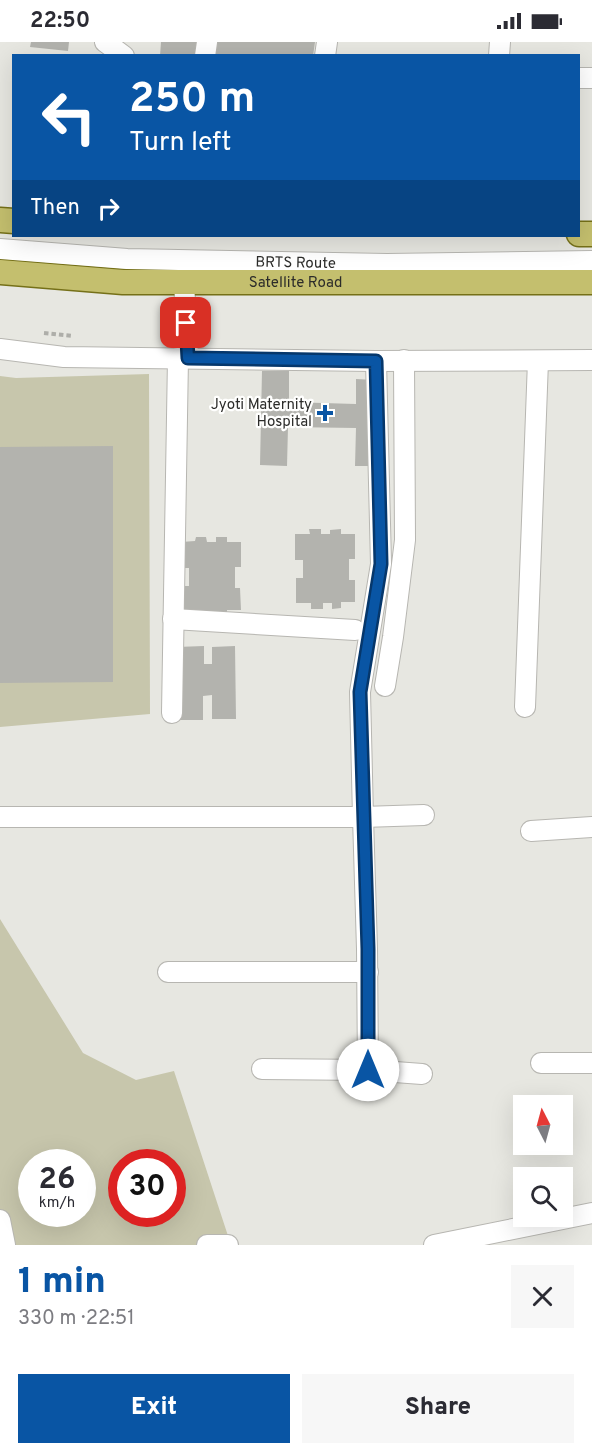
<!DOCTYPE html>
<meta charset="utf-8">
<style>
:root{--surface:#fff;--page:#f7f7f7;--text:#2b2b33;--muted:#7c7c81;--accent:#0955a4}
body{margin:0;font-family:Overpass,sans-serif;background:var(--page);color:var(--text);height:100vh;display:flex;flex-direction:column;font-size:22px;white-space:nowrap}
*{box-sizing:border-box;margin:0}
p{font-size:20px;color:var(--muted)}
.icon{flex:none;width:33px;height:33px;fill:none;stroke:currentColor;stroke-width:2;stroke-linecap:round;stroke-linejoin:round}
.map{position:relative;height:1203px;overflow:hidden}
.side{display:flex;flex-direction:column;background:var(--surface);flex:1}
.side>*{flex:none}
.guide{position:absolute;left:12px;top:12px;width:568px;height:183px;border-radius:0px;box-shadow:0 6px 24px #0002;background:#0955a4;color:#fff;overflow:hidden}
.needle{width:39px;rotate:354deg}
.fabs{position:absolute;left:513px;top:1053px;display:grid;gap:12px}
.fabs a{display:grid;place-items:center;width:60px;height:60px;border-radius:0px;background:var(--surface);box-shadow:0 6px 24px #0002;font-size:30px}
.speed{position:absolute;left:18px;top:1107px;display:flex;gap:12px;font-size:30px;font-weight:700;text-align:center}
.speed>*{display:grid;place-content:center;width:78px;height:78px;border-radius:50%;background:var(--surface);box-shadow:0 6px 24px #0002;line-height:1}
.speed small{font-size:15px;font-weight:400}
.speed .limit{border:9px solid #d22;background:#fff;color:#111}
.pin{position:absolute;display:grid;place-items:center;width:51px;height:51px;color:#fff;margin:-26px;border-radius:12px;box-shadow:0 3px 9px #0006}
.me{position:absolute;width:66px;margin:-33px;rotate:0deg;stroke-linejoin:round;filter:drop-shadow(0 0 4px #0008)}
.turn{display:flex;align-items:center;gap:21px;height:126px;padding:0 18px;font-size:27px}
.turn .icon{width:78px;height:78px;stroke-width:2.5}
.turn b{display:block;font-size:42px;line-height:51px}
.then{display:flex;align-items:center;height:57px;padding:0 18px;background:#0003;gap:12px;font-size:22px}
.round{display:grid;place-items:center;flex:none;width:63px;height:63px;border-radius:0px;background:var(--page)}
.summary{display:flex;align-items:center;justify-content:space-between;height:102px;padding:0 18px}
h1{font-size:36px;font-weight:800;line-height:45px;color:var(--accent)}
.cta{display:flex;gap:12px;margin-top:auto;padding:12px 18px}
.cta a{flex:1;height:69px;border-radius:0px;background:var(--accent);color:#fff;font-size:24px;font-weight:800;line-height:69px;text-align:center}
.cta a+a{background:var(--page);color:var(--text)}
.status{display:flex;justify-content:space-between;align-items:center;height:42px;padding:0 30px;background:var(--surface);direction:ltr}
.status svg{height:16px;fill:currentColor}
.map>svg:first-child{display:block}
.green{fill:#c7c6ac;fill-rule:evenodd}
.building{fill:#b3b3ae}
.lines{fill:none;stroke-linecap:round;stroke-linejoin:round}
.minor-casing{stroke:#b7b6b1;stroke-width:22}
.major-casing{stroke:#757018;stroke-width:27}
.path{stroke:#aeaea9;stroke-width:4;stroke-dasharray:4.5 3;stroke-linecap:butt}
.minor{stroke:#fff;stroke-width:20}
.major{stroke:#c4bf6e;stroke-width:24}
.route-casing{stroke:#06376b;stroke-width:15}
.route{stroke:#0955a4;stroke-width:10}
.poi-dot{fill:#0955a4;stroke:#fffffe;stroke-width:2}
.labels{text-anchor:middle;stroke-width:4.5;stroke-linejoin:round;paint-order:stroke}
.street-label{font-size:15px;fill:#2c2c2a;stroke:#fffffe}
.poi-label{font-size:15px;fill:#2c2c2a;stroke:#fffffe;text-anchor:end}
</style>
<div class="status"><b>22:50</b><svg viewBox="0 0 49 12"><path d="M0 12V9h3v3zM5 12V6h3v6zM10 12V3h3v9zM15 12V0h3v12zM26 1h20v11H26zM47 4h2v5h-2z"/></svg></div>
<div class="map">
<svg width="592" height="1203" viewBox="0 0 592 1203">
<rect width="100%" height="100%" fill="#e7e7e1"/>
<path class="green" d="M149,332L150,672L0,685V334L16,336Z
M0,877L83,1011L136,1038L174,1029L231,1203H0ZM32,1120H82V1172H32ZM122,1120H172V1172H122Z"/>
<path class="building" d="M31,0H69L68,9L30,5Z
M161,0H200L199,14H160Z
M214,0H315L313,14H212Z
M262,329H289V360L356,362V337L375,338L373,424H355L356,386L288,385L287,424L260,423Z
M113,404V640L0,641V405Z
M309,487H321V492H330V488L341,487V492H355V517H349V538H355V560H341V566L332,567V561H323V567H311V561H296V536H303V518H295V492H310Z
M196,495H206L207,500H216V495H227V500H241V525H235V546H240L241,568H227V574H217V569H209V575L183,569L182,544H189V526H181V500L195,499Z
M204,604V622H212V605L235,604L236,677H212V653L203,654V678H178L177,605Z"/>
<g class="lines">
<g class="minor-casing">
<g id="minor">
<path d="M105,0L124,14"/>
<path d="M205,14L207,0"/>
<path d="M325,14L327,0"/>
<path d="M499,14L500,0"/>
<path d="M579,36H592"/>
<path id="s1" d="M0,207L127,217L387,222L592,219"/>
<path d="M184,240L188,316"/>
<path d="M0,307L64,315L376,319L592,318"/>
<path d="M376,319L381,522L360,650L363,775L424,773"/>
<path d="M173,577L355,588"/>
<path d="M385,644L393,595L405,498L404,318"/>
<path d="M525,665L538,319"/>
<path d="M172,671L178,316"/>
<path d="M0,775H363L367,907L368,1028L262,1027"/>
<path d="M531,789L592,785"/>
<path d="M168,930H368"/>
<path d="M541,1021H592"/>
<path d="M368,1028L422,1032"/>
<path d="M0,1178L5,1203"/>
<path d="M207,1203H228"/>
<path d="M434,1203L592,1171"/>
</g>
</g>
<g class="major-casing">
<g id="major">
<path d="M0,178L14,179"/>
<path d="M579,192H592"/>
<path id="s2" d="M0,230L123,240H592"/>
</g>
</g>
<path class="path" d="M44,291L73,294"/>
<use href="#minor" class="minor"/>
<use href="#major" class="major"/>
</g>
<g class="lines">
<g class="route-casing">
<path id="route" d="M186,281L188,316L376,319L381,522L360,650L368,907V1028"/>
</g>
<use href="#route" class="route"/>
</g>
<path class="poi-dot" d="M322 362h6v6h6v6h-6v6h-6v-6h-6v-6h6z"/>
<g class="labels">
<g class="street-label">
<text dy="5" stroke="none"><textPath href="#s1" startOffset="296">BRTS Route</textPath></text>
<text dy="5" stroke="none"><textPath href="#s2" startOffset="296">Satellite Road</textPath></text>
</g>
<g class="poi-label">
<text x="312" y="367">Jyoti Maternity<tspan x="312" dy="17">Hospital</tspan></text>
</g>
</g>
</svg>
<div class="fabs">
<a><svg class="needle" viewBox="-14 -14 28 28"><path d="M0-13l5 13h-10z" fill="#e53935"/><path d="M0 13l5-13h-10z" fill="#7c7c81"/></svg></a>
<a><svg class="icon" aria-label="search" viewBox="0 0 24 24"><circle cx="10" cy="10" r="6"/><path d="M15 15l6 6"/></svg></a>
</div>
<div class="speed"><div>26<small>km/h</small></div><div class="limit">30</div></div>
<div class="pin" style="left:186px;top:281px;background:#d93025"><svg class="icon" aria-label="arrive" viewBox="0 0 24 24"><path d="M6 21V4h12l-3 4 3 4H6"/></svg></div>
<svg class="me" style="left:368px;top:1028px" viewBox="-20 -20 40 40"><circle r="19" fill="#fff"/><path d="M0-13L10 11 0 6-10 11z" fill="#0955a4"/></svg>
<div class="guide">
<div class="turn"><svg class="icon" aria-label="left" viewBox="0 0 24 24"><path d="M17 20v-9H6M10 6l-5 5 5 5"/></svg><div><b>250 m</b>Turn left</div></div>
<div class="then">Then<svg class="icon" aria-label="right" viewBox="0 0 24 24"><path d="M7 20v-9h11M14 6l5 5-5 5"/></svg></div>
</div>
</div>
<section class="side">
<div class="summary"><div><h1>1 min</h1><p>330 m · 22:51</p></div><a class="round"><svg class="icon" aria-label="close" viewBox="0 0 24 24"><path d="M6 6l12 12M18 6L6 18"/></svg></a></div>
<div class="cta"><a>Exit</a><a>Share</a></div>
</section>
